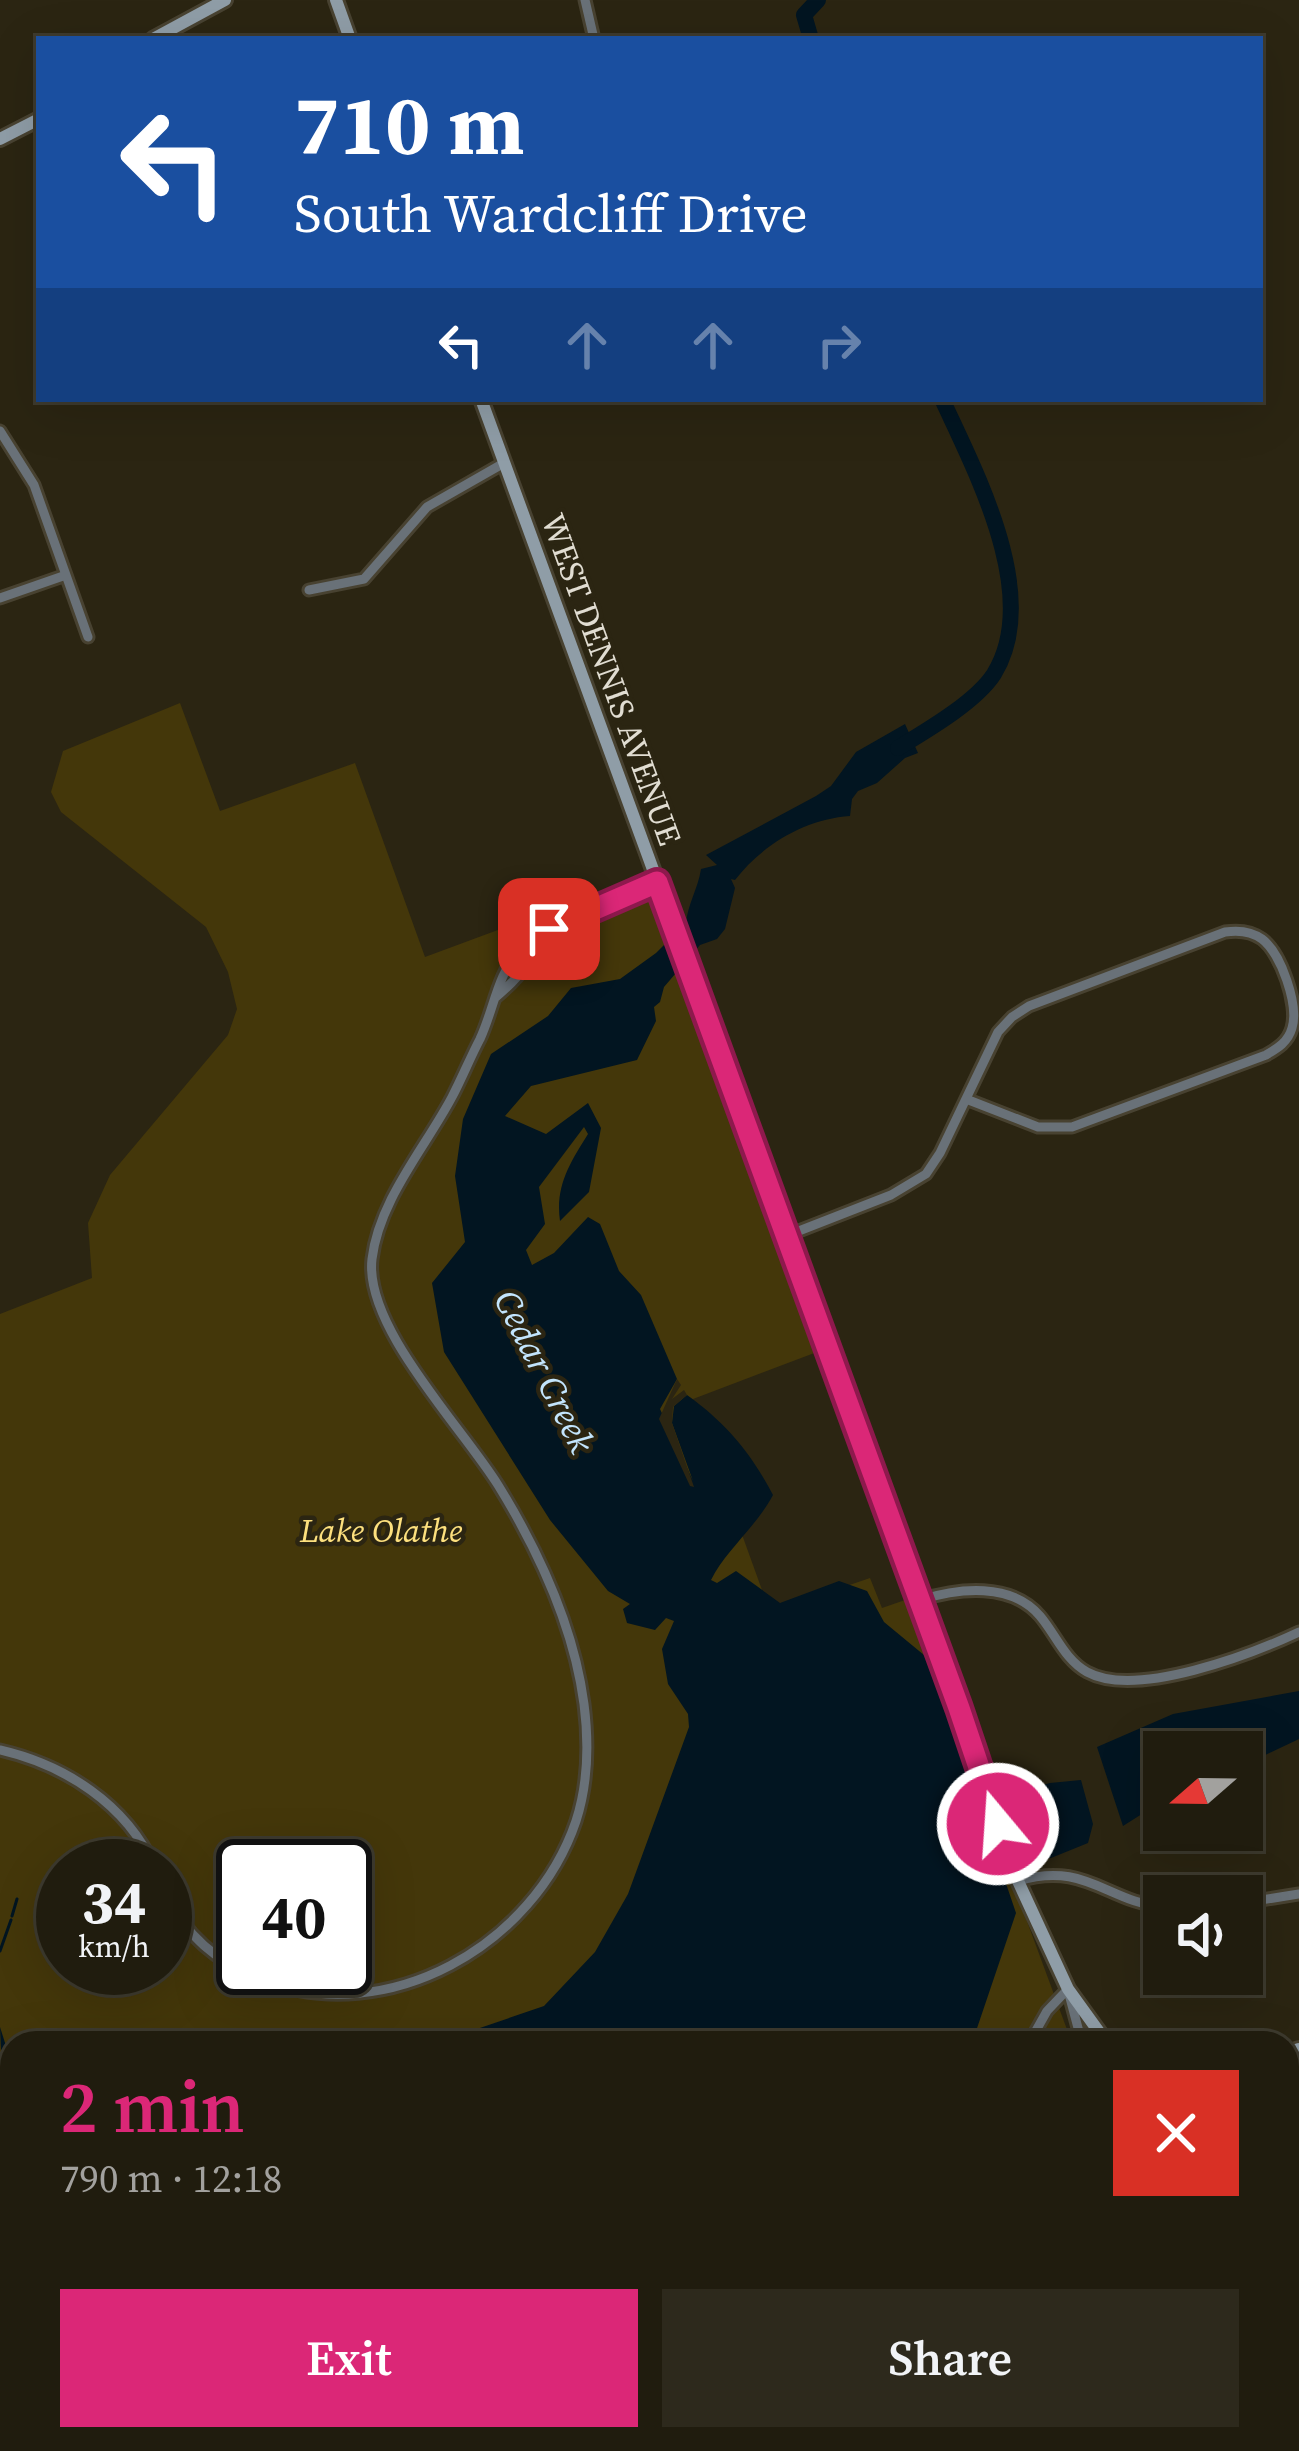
<!DOCTYPE html>
<meta charset="utf-8">
<style>
:root{--surface:#201c0e;--page:#2d291c;--text:#f1f3f6;--muted:#a2a19e;--line:#3d3a2e;--accent:#db2777}
body{margin:0;font-family:"Source Serif 4",serif;background:var(--page);color:var(--text);height:100vh;display:flex;flex-direction:column;font-size:45px;white-space:nowrap}
*{box-sizing:border-box;margin:0}
p{font-size:39px;color:var(--muted)}
.icon{flex:none;width:66px;height:66px;fill:none;stroke:currentColor;stroke-width:2;stroke-linecap:round;stroke-linejoin:round}
.map{position:relative;flex:1;overflow:hidden}
.sheet{position:absolute;left:0px;top:2031px;width:1299px;height:420px;display:flex;flex-direction:column;background:var(--surface);border-radius:36px 36px 0 0;box-shadow:0 12px 48px #0002,0 0 0 3px var(--line)}
.sheet>*{flex:none}
.guide{position:absolute;left:36px;top:36px;width:1227px;height:366px;border-radius:0px;box-shadow:0 12px 48px #0002,0 0 0 3px var(--line);background:#1a4fa0;color:#fff;overflow:hidden}
.needle{width:78px;rotate:250deg}
.tools{position:absolute;left:1143px;top:1731px;display:grid;gap:24px}
.tools a{display:grid;place-items:center;width:120px;height:120px;border-radius:0px;background:var(--surface);box-shadow:0 12px 48px #0002,0 0 0 3px var(--line);font-size:60px}
.speed{position:absolute;left:36px;top:1839px;display:flex;gap:24px;font-size:60px;font-weight:700;text-align:center}
.speed>*{display:grid;place-content:center;width:156px;height:156px;border-radius:50%;background:var(--surface);box-shadow:0 12px 48px #0002,0 0 0 3px var(--line);line-height:1}
.speed small{font-size:30px;font-weight:400}
.speed .limit{border:6px solid #111;border-radius:18px;background:#fff;color:#111}
.pin{position:absolute;display:grid;place-items:center;width:102px;height:102px;color:#fff;margin:-51px;border-radius:24px;box-shadow:0 6px 18px #0006}
.me{position:absolute;width:132px;margin:-66px;rotate:342deg;stroke-linejoin:round;filter:drop-shadow(0 0 9px #0008)}
.turn{display:flex;align-items:center;gap:42px;height:252px;padding:0 60px;font-size:54px}
.turn .icon{width:156px;height:156px;stroke-width:2.5}
.turn b{display:block;font-size:84px;line-height:102px}
.lanes{display:flex;align-items:center;height:114px;padding:0 60px;background:#0003;justify-content:center;gap:60px;direction:ltr}
.lanes .off{opacity:.35}
.round{display:grid;place-items:center;flex:none;width:126px;height:126px;border-radius:0px;background:var(--page)}
.head{display:flex;align-items:center;justify-content:space-between;height:204px;padding:0 60px}
h1{font-size:72px;font-weight:600;line-height:90px;color:var(--accent)}
.primary-button{display:flex;gap:24px;margin-top:auto;padding:24px 60px}
.primary-button a{flex:1;height:138px;border-radius:0px;background:var(--accent);color:#fff;font-size:48px;font-weight:600;line-height:138px;text-align:center}
.primary-button a+a{background:var(--page);color:var(--text)}
.map>svg:first-child{display:block}
.green{fill:#44370a;fill-rule:evenodd}
.water{fill:#021521}
.pier{fill:#2b2512}
.lines{fill:none;stroke-linecap:round;stroke-linejoin:round}
.stream{stroke:#021521;stroke-width:3}
.river{stroke:#021521;stroke-width:16}
.street-casing{stroke:#484231;stroke-width:15}
.secondary-casing{stroke:#484231;stroke-width:18}
.street{stroke:#697178;stroke-width:9}
.secondary{stroke:#8f9da7;stroke-width:12}
.route-casing{stroke:#8e194d;stroke-width:30}
.route{stroke:#db2777;stroke-width:21}
.labels{text-anchor:middle;stroke-width:9;stroke-linejoin:round;paint-order:stroke}
.street-label{font-size:33px;fill:#e1ddd2;stroke:#2b2512}
.park-label{font-size:33px;font-style:italic;fill:#fde07e;stroke:#2b2512}
.water-label{font-size:36px;font-style:italic;fill:#c3e5fd;stroke:#2b2512}
</style>
<div class="map">
<svg width="1299" height="2451" viewBox="0 0 1299 2451">
<rect width="100%" height="100%" fill="#2b2512"/>
<path class="green" d="M180,703L220,811L355,763L425,957L641,877L817,1352L693,1399L770,1612L870,1578L882,1608L908,1599L1072,2043H12V2439H739L746,2451H0V1314L92,1278L88,1223L110,1175L228,1035L237,1009L228,972L206,927L61,812L51,792L63,751ZM63,1866H165V1968H63ZM243,1866H345V1968H243Z"/>
<path class="water" d="M905,724L918,753L905,758L877,783L858,791L852,799L850,816C805,819 762,845 735,880L731,879L735,888L725,929L717,939L700,945L664,987L660,1002L654,1007L656,1021L637,1060L531,1086L505,1116L546,1134L588,1103L601,1128L589,1192L560,1221C555,1186 570,1163 588,1134L584,1127L539,1187L545,1224L526,1250L532,1265L554,1253L588,1217L600,1224L619,1271L641,1295L677,1379L660,1409L693,1481L672,1423L674,1406L687,1395C726,1423 751,1453 773,1495C756,1527 726,1550 711,1580L717,1583L736,1571L780,1603L839,1581L867,1591L884,1622L930,1660L1016,1913L972,2043H436L544,2006L595,1952L628,1894L689,1727L688,1714L668,1684L662,1649L674,1621L666,1618L655,1630L627,1623L623,1609L630,1604L608,1591L550,1520L444,1352L432,1283L465,1242L455,1176L463,1119L491,1054L548,1016L571,988L620,979L656,953L686,923C688,903 698,889 701,869L717,865L706,855L816,796L831,786L856,752Z
M1299,1691V1739L1242,1766V1752H1164V1800L1123,1826L1097,1747L1173,1714Z
M1081,1780L1093,1824L1088,1843L1051,1858L1022,1860L1010,1840L998,1797L1050,1783Z
M0,2027L12,2065V2098L3,2100Z
M1299,2140V2241L1288,2244L1287,2152Z
M29,2439H493L486,2451H18Z"/>
<path class="pier" d="M677,1379L681,1385L672,1399L684,1390L687,1395L673,1407L672,1423L694,1487L690,1486L659,1419Z"/>
<g class="lines">
<path class="stream" d="M12,1916L17,1899
M0,1951L11,1920
M10,2098L12,2105
M0,2136L12,2120
M0,2174L11,2199L0,2233L6,2246L3,2261L12,2265
M0,2436L12,2412"/>
<path class="river" d="M811,39L804,15L818,0
M898,748C926,731 976,702 994,674C1042,596 976,473 942,399"/>
<g class="street-casing">
<path id="street" d="M585,0L594,39
M0,431L34,485L88,637
M309,590L364,579L427,507L504,463
M0,598L66,575
M496,997C514,982 534,960 540,937
M786,1236L891,1195L926,1174L940,1153L998,1032L1012,1017L1029,1006L1225,932C1238,930 1251,931 1262,939C1281,953 1299,1005 1292,1028C1288,1042 1278,1048 1266,1055L1072,1127H1038L966,1099
M920,1600C959,1588 1011,1582 1040,1616C1056,1635 1065,1660 1087,1672C1136,1699 1252,1654 1299,1632
M0,1750C65,1765 126,1804 154,1866
M1018,1881C1084,1861 1105,1900 1164,1908
M165,1891C185,1936 217,1962 262,1980C388,2029 534,1945 576,1821C588,1784 589,1743 584,1704C574,1628 538,1550 498,1485C462,1427 364,1327 372,1259C379,1200 425,1148 452,1097C462,1078 470,1058 480,1039C494,1009 497,975 520,949C542,924 623,896 657,882
M1242,1903L1299,1894
M1069,1994L1082,2043
M1029,2043L1047,2011L1068,1989
M1287,2374L1299,2370
M605,2439L607,2451
M1226,2439L1231,2451
M1059,2451L1092,2439"/>
</g>
<g class="secondary-casing">
<path id="secondary" d="M336,0L350,39
M153,39L225,0
M0,139L39,119
M481,399L920,1600L1018,1881L1068,1989L1107,2043
M1287,2053L1299,2049"/>
</g>
<use href="#street" class="street"/>
<use href="#secondary" class="secondary"/>
</g>
<g class="lines">
<g class="route-casing">
<path id="route" d="M549,929L657,882L959,1708L998,1824"/>
</g>
<use href="#route" class="route"/>
</g>
<g class="labels">
<g class="street-label">
<text transform="translate(612 679) rotate(70)" y="12">WEST DENNIS AVENUE</text>
</g>
<g class="park-label">
<text x="381" y="1542">Lake Olathe</text>
</g>
<g class="water-label">
<text transform="translate(545 1371) rotate(63)" y="13">Cedar Creek</text>
</g>
</g>
</svg>
<div class="tools">
<a><svg class="needle" viewBox="-14 -14 28 28"><path d="M0-13l5 13h-10z" fill="#e53935"/><path d="M0 13l5-13h-10z" fill="#a2a19e"/></svg></a>
<a><svg class="icon" aria-label="sound" viewBox="0 0 24 24"><path d="M4 9h4l5-4v14l-5-4H4zM17 9q2 3 0 6"/></svg></a>
</div>
<div class="speed"><div>34<small>km/h</small></div><div class="limit">40</div></div>
<div class="pin" style="left:549px;top:929px;background:#d93025"><svg class="icon" aria-label="arrive" viewBox="0 0 24 24"><path d="M6 21V4h12l-3 4 3 4H6"/></svg></div>
<svg class="me" style="left:998px;top:1824px" viewBox="-20 -20 40 40"><circle r="17" fill="#db2777" stroke="#fff" stroke-width="3"/><path d="M0-11L8 9 0 5-8 9z" fill="#fff"/></svg>
<div class="guide">
<div class="turn"><svg class="icon" aria-label="left" viewBox="0 0 24 24"><path d="M17 20v-9H6M10 6l-5 5 5 5"/></svg><div><b>710 m</b>South Wardcliff Drive</div></div>
<div class="lanes"><svg class="icon" aria-label="left" viewBox="0 0 24 24"><path d="M17 20v-9H6M10 6l-5 5 5 5"/></svg><svg class="icon off" aria-label="ahead" viewBox="0 0 24 24"><path d="M12 20V5M6 11l6-6 6 6"/></svg><svg class="icon off" aria-label="ahead" viewBox="0 0 24 24"><path d="M12 20V5M6 11l6-6 6 6"/></svg><svg class="icon off" aria-label="right" viewBox="0 0 24 24"><path d="M7 20v-9h11M14 6l5 5-5 5"/></svg></div>
</div>
<section class="sheet">
<div class="head"><div><h1>2 min</h1><p>790 m · 12:18</p></div><a class="round" style="background:#d93025;color:#fff"><svg class="icon" aria-label="close" viewBox="0 0 24 24"><path d="M6 6l12 12M18 6L6 18"/></svg></a></div>
<div class="primary-button"><a>Exit</a><a>Share</a></div>
</section>
</div>
